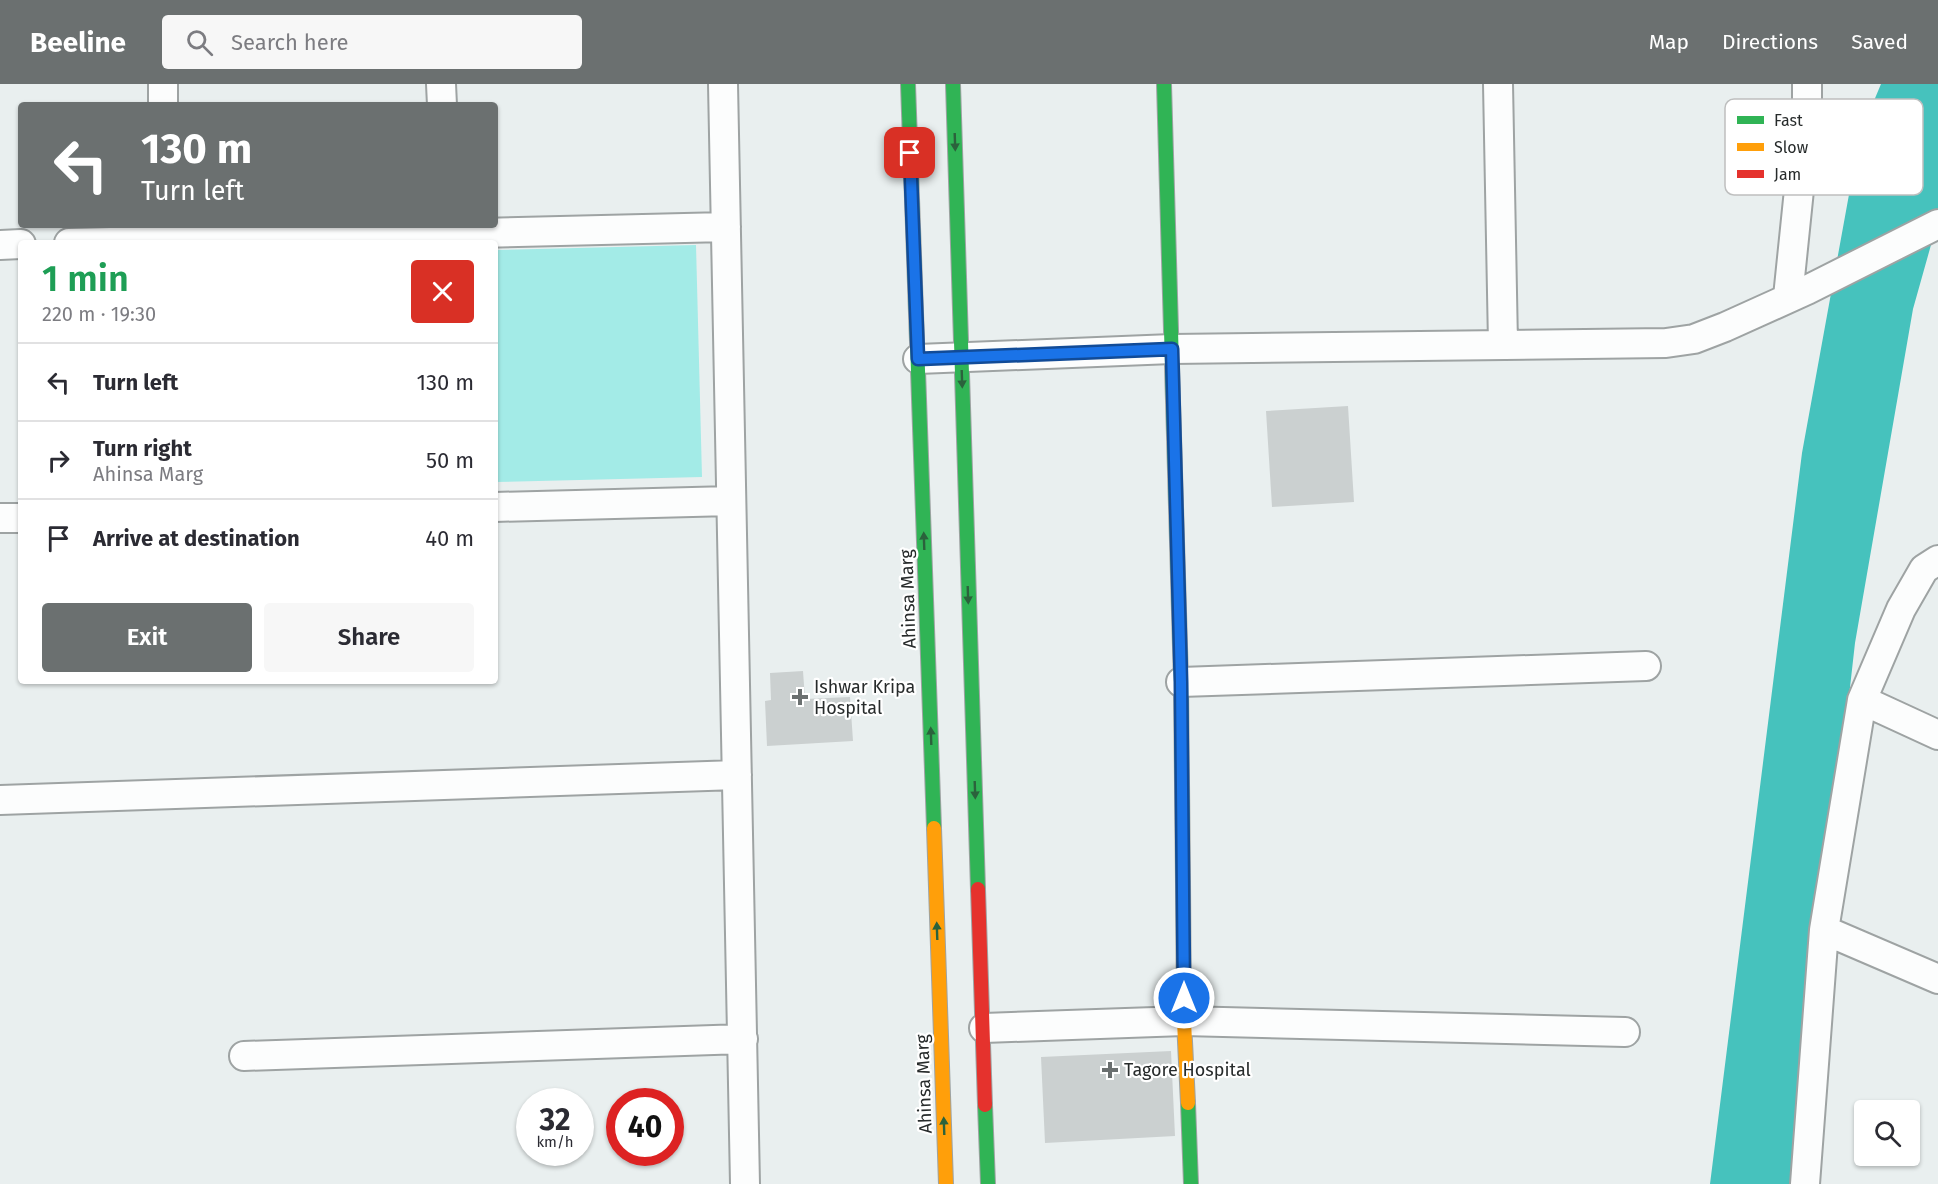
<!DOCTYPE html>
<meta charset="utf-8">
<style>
:root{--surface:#fff;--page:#f7f7f7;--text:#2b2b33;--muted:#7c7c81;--line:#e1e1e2;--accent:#6b7070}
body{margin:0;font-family:"Fira Sans",sans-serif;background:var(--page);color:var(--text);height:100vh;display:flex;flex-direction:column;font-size:22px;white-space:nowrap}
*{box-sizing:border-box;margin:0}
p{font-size:20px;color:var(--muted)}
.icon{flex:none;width:33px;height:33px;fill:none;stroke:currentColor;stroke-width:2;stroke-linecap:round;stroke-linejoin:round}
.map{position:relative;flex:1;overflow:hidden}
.drawer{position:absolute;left:18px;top:156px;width:480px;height:444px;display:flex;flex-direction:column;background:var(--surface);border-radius:6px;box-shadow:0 2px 4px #0004}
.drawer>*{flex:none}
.top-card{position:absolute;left:18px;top:18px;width:480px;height:126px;border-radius:6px;box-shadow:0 2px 4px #0004;background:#6b7070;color:#fff;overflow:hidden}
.tools{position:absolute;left:1854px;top:1016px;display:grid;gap:12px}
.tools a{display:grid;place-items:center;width:66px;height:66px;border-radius:6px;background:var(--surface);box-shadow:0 2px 4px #0004;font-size:30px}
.speed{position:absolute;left:516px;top:1004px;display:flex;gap:12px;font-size:30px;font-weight:700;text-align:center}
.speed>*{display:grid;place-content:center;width:78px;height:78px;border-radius:50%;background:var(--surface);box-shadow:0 2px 4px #0004;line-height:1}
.speed small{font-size:15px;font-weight:400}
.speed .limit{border:9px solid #d22;background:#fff;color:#111}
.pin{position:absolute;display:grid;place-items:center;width:51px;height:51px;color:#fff;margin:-26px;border-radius:12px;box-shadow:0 3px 9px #0006}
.me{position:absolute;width:66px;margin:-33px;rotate:0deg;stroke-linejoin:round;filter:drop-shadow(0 0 4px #0008)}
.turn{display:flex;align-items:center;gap:21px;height:126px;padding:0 24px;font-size:27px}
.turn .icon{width:78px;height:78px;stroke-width:2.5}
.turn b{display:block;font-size:42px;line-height:51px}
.round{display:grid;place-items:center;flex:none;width:63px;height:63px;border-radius:6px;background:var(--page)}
.head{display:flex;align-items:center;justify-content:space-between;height:102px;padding:0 24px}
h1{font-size:36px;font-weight:600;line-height:45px;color:#1e9e55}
.primary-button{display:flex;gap:12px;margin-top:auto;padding:12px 24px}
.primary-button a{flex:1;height:69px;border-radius:6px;background:var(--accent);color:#fff;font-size:24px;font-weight:600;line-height:69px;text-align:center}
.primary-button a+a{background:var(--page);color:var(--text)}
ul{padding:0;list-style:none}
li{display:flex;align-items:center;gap:18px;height:78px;padding:0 24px;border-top:2px solid var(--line)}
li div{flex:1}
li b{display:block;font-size:22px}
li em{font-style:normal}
header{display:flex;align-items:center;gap:36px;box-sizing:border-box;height:84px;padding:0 30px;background:var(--accent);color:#fff}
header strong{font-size:28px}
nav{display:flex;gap:33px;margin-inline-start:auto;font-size:21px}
.search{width:420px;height:54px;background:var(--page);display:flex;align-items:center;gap:15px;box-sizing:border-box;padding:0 21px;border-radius:6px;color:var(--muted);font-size:22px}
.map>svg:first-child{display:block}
.green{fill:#a3ebe7}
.water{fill:#46c2bd}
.building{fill:#cbd0d0}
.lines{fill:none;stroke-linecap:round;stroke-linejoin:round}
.street-casing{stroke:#9ea3a3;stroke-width:32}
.fast-casing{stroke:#9ea3a3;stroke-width:16}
.slow-casing{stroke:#9ea3a3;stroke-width:16}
.jam-casing{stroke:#9ea3a3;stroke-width:16}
.street{stroke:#fcfdfd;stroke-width:28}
.fast{stroke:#30b455;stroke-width:14}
.slow{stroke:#ff9f0a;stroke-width:14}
.jam{stroke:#e5322d;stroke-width:14}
.oneway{fill:#2b623c}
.route-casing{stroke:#114b97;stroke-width:15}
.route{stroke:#1a73e8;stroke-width:10}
.poi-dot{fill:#6b7070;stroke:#fff;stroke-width:2}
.labels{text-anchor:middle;stroke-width:4.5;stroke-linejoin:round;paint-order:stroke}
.street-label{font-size:18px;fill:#272b2b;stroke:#fff}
.poi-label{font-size:18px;fill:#272b2b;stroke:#fff;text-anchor:start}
.key{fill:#fff;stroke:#bebfbf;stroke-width:1.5}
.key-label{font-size:16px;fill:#272b2b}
</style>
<header>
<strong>Beeline</strong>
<div class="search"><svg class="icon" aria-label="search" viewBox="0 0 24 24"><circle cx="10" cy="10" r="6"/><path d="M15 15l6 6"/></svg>Search here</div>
<nav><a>Map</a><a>Directions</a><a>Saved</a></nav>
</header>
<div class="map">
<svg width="1938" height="1100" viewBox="0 0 1938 1100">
<rect width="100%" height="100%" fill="#e9efef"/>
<path class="green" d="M696,161L702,393L495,398V166Z"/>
<path class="water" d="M1881,0H1938V136L1913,225L1855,559L1794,1100H1710L1802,369L1860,50Z"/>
<path class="building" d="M1348,322L1354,418L1272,423L1266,327Z
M803,587L805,615L850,613L853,657L767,662L765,617L771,616L770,589Z
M1171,967L1175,1052L1045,1059L1041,973Z"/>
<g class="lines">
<g class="street-casing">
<path id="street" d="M163,0V21
M441,0L442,21
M723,0L745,1100
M1498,0L1503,260
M69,159L726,143
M0,161L21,160
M1788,213L1807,28V0
M918,275L1172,265L1666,259L1694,255L1725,243L1807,206L1938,140
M495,423L731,417
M0,434H21
M1181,598L1646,582
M1862,616L1938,651
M0,716L737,691
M1824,846L1938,895
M984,944L1184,937L1625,948
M244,972L743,955
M1805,1100L1824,846L1862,616L1901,525L1924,485L1938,476"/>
</g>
<g class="fast-casing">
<path id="fast" d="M908,0L934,744
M953,0L978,805
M1164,0L1181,598L1183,799
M1188,1019L1191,1100
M985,1021L988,1100"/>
</g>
<g class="slow-casing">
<path id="slow" d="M934,744L946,1100
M1183,799L1184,937L1188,1019"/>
</g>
<g class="jam-casing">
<path id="jam" d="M978,805L985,1021"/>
</g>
<use href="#street" class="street"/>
<use href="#fast" class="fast"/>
<use href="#slow" class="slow"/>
<use href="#jam" class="jam"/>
</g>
<defs><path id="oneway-solid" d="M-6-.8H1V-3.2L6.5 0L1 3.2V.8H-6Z" transform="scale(1.5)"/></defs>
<g class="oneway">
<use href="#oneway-solid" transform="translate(955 58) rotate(88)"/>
<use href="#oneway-solid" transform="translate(962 295) rotate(88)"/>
<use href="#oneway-solid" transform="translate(924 457) rotate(-92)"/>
<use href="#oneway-solid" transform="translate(968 511) rotate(88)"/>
<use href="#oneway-solid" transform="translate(931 652) rotate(-92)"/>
<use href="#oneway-solid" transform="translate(975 706) rotate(88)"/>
<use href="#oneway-solid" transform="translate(937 847) rotate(-92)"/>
<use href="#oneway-solid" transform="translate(944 1042) rotate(-92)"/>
</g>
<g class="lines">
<g class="route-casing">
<path id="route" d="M910,69L918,275L1172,265L1181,598L1184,914"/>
</g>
<use href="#route" class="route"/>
</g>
<g class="poi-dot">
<path d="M797 604h6v6h6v6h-6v6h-6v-6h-6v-6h6z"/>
<path d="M1107 977h6v6h6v6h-6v6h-6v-6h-6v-6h6z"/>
</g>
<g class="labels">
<g class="street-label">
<text transform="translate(908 515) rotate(-92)" y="6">Ahinsa Marg</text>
<text transform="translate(924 1000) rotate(-92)" y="6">Ahinsa Marg</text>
</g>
<g class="poi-label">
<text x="814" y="609">Ishwar Kripa<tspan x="814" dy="21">Hospital</tspan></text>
<text x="1124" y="992">Tagore Hospital</text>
</g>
</g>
<rect x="1725" y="15" width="198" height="96" rx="9" class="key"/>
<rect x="1737" y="32" width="27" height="8" fill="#30b455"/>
<rect x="1737" y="59" width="27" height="8" fill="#ff9f0a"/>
<rect x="1737" y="86" width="27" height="8" fill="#e5322d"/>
<g class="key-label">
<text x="1774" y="42">Fast</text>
<text x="1774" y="69">Slow</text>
<text x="1774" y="96">Jam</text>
</g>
</svg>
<div class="tools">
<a><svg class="icon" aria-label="search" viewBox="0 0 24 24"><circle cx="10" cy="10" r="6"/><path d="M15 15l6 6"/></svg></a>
</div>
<div class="speed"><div>32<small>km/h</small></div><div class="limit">40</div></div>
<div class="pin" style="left:910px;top:69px;background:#d93025"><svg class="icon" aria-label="arrive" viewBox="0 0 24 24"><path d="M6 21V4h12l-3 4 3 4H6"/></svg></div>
<svg class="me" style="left:1184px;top:914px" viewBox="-20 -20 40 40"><circle r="17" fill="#1a73e8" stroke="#fff" stroke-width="3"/><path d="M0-11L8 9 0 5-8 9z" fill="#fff"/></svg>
<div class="top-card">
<div class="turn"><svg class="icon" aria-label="left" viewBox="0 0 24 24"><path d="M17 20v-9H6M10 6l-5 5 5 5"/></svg><div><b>130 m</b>Turn left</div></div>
</div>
<section class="drawer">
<div class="head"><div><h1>1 min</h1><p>220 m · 19:30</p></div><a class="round" style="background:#d93025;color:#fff"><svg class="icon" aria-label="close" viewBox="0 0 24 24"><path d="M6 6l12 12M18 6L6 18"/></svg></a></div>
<ul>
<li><svg class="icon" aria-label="left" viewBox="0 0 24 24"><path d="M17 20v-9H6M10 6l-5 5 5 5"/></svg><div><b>Turn left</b></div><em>130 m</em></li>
<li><svg class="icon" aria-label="right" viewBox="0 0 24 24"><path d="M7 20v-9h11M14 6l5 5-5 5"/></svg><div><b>Turn right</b><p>Ahinsa Marg</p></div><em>50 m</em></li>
<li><svg class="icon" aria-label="arrive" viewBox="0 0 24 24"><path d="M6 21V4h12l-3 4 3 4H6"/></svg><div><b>Arrive at destination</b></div><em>40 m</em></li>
</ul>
<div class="primary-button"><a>Exit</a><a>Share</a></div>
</section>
</div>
